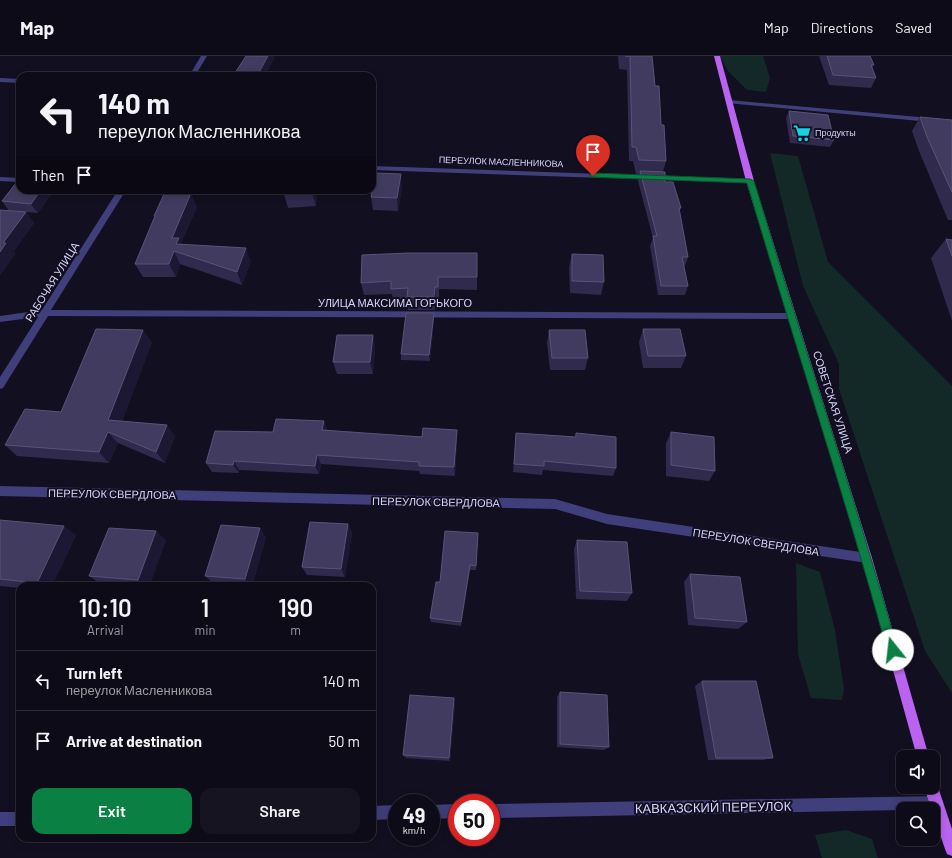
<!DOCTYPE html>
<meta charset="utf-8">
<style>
:root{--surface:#0e0b18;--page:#171421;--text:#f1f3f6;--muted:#9b9ba2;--line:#2e2b37;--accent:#0b8043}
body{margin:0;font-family:Barlow,sans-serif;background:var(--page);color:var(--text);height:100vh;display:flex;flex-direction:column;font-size:15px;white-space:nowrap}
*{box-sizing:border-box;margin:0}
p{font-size:13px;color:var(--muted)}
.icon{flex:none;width:22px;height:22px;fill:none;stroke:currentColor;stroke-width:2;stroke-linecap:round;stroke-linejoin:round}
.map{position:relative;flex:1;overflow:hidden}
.panel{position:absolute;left:16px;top:526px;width:360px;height:260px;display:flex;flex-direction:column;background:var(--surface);border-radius:12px;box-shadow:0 2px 10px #0003,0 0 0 1px var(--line)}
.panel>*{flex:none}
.banner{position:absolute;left:16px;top:16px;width:360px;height:122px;border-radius:12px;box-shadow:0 2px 10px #0003,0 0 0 1px var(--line);background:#0e0b18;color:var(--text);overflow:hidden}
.fabs{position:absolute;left:896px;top:694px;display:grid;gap:8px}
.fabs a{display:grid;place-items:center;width:44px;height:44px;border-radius:8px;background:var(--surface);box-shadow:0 2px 10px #0003,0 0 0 1px var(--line);font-size:20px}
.speed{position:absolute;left:388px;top:738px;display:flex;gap:8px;font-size:20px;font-weight:700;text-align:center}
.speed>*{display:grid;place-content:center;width:52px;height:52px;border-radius:50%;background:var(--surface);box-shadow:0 2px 10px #0003,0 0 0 1px var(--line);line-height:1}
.speed small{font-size:10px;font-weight:400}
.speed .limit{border:6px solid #d22;background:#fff;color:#111}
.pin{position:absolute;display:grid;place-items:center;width:34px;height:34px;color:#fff;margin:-41px -17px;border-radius:50% 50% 50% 0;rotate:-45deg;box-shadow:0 0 4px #0007}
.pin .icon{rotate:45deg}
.me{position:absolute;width:44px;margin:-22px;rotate:344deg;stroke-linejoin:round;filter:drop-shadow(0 0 3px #0008)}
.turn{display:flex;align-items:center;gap:14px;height:84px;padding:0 16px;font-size:18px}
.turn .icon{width:52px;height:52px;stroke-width:2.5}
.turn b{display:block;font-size:28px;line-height:34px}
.then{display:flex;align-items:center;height:38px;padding:0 16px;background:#0003;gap:8px;font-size:15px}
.eta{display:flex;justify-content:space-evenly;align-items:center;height:68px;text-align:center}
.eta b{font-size:24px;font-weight:600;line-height:28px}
.button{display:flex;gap:8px;margin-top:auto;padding:8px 16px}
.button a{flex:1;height:46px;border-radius:12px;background:var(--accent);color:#fff;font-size:16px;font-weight:600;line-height:46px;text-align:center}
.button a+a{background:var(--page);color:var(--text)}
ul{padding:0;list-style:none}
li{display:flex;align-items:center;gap:12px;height:60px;padding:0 16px;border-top:1px solid var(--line)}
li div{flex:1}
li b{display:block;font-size:15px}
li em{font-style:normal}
header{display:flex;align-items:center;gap:24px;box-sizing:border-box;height:56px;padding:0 20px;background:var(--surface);border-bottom:1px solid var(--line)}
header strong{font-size:19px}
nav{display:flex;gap:22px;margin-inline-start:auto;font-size:14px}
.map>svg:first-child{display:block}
.green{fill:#132928}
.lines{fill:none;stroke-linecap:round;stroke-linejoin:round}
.minor{fill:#403e7b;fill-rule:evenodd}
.major{fill:#ba63f1;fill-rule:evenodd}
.wall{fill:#302a4c}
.shaded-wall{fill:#1c1733}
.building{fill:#413c5f;stroke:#595377}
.route{fill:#0b8043;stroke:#07532c}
.labels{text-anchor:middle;stroke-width:4;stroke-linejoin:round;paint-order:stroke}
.far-poi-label{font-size:9px;fill:#d6d2fb;stroke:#120f20;text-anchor:start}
.far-street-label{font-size:9px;fill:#d6d2fb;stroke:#120f20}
.street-label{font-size:11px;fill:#d6d2fb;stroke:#120f20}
.near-street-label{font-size:13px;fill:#d6d2fb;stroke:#120f20}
</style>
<header>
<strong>Map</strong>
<nav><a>Map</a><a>Directions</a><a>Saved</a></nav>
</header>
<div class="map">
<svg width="952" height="802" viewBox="0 0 952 802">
<rect width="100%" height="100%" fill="#120f20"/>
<path class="green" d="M720,0H763L770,22L766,36L747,34L728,15Z
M770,97L798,100L828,206L952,330V637L925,595L839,333V308L803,230Z
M796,507L820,516L835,574L844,633L842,644L811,642L798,598Z
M846,774L872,783L878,802H822L815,779Z"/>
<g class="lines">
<path class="minor" d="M201,0H207L195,20H189Z
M0,22L20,23V27L0,26Z
M729,44L952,64V68L727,47V45Z
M372,110L750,123L754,125L750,127L372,114Z
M0,121L20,122V126L0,125Z
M118,134H126L51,254L791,257L795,260L791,263L48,260L3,332L0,333V321L38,261L0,266V260L42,254Z
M0,430L555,443L607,458L867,497L871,498L872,502L871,506L867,507L607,468L555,453L0,440Z
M936,740L941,742L943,747L941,752L936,754L903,753V754L491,762V748Z
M457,748V762L431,763V749Z
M397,749V763L372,764V750Z
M0,756H20V770H0Z"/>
<path class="major" d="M714,0H720L754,125L872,502L929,701H917L862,502L746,125Z
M933,725L936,726L938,731L952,773V800L947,798L945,793L924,731H933Z"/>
</g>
<path class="wall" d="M618,0H652L655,30L666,105L663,116L665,126L681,152L679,156L688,201L685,210H684L688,230L685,239H658L650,190L653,182L638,125L639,118H636L633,105H629L627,14L619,13Z
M819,0H870L874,9L872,12L876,22L871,32L829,29Z
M789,55L834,84L830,91L790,87L786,62Z
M920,61L952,64V164H948L919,95L912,75Z
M402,132L398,155L373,154L371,141Z
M20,134H54L38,157L26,156L34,167L13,196L15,198L0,219L9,155L2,145Z
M317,134L316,150L288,152L284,138Z
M197,151L181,187L182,188L251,205L242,229L180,208L176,221H143L135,208L155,161L154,160Z
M946,183L952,184V265L931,202Z
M477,197V234L439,233V244H436L435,254H408L407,245L393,246L392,238L364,239L361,227Z
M572,198L604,226L601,239L570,237L569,211Z
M434,263L430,305L401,304V298Z
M643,273L686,300L681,312H643L639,286Z
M549,274L588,302L585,314H550L547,287Z
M373,279L375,291L373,318H337L333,306Z
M152,286L122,365L175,380L165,407L118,387L109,407L17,400L5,389L61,356Z
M328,375L457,383L455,420L420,418L419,415L321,408L319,418L239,414V417L212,416L206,407L273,376Z
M671,376L715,415L709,425L666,420V387Z
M516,377L575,381L576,377L616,412L613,420L543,414L542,419L513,416Z
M0,464L76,479L52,530H20V532L0,530Z
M348,468L352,477L345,521L307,519L302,511Z
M266,481L252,530H238L214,528L205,520Z
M478,481L476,514H470L461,570L431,566L430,562Z
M166,484L149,530H122L101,528L89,520Z
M577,484L632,537L627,545L576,543L574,493Z
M690,518L747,566L738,573L688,569L684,526Z
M702,625L773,702L763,704H708L695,630Z
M560,636L609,691L604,694L557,691V641Z
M455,647L450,705L406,702L403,699Z"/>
<path class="shaded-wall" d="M268,0H274L275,2L265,20H257Z
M401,118L402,132L398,155L397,142Z
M41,134H54L38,157L31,148Z
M313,134H317L316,150L312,137Z
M191,137L197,151L181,187L185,195L184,199L172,182Z
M26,156L34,167L13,196L15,198L0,219V196L3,187Z
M246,192L251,205L242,229L237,216Z
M174,195L180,208L176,221L169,208Z
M435,231L436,244L435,254L434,241Z
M434,257V263L430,305L429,299Z
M143,274L152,286L118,376L108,364Z
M373,279L375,291L373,318L370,306Z
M324,365L328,375L322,374Z
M167,369L175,380L165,407L156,396Z
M457,374V383L455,420L454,411Z
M108,376L118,387L109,407L99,396Z
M317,399L321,408L319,418L315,410Z
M234,405L239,414V417L233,409Z
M348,468L352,477L345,521L341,513Z
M64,470L76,479L52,530H42L37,527Z
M260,472L266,481L252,530H251L245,523Z
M156,475L166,484L149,530H146L138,524Z
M470,509V514L461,570V566Z
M454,642L455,647L450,705L449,702Z"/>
<path class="building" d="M246,0H268L257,20H233Z
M625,0H652L655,30H659L661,69H664L666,105L639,104L636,91H632L630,0Z
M827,0H870L874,9H871L876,22L833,19Z
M789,55L828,59L834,84L793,80Z
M920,61L952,64V136L927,81Z
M640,115L665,116V126H673L681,152H679L688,201H682L688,230H661L653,180H657Z
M376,117L401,118L397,142L371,141Z
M20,122V134H41L31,148L2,145Z
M285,134H313L312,137L284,138Z
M165,136L191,137L172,182H179L176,188L246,192L237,216L174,195L169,208H135L155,160H154Z
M0,154L26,156L3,187H6L0,196Z
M946,183L952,184V200Z
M409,197H477V221H438V231H435L434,241H407L408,232L391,233V225L361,227L362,199Z
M572,198L603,199L604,226L572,225Z
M406,257H434L429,299L401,298Z
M96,273L143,274L108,364L167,369L156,396L108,376L99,396L5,389L25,353L61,356Z
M643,273H680L686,300H648Z
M549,274H585L588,302H552Z
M337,279H373L370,306H333Z
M276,363L324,365L322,374L422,381L423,372L457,374L454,411L419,410V406L317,399L315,410L234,405L233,409L206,407L215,375L273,376Z
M671,376L714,381L715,415L671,409Z
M516,377L576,381V377L616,381V412L544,405V410L514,408Z
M0,464L64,470L37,527L0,523Z
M310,466L348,468L341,513L302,511Z
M221,469L260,472L245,523L205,520Z
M109,472L156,475L138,524L89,520Z
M445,475L478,477L476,510L470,509L461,566L430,562L436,526H440Z
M577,484L627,486L632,537L580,535Z
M690,518L740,521L747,566L695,562Z
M702,625H756L773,702H716Z
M560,636L607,639L609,691L560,688Z
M410,639L454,642L449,702L403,699Z"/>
<path class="route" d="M593,117L750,123L754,125C801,282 853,437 898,594L897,598L893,599L889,598L887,594C844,437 793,283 747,127L590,121V118Z"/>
<defs>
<g id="supermarket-bare" transform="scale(1.38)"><path d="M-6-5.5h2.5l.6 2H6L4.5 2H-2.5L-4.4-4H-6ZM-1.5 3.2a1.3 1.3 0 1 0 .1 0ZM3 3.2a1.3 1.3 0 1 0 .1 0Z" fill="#15d3e4" stroke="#120f20" stroke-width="2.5" paint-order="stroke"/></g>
</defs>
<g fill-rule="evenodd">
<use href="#supermarket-bare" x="802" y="77"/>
</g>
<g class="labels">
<g class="far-poi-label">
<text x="815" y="80">Продукты</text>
</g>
<g class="far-street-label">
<text transform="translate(501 106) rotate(2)" y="3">ПЕРЕУЛОК МАСЛЕННИКОВА</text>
</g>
<g class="street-label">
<text transform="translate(52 226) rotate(-58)" y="4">РАБОЧАЯ УЛИЦА</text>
<text x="395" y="251">УЛИЦА МАКСИМА ГОРЬКОГО</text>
<text transform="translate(833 346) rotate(72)" y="4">СОВЕТСКАЯ УЛИЦА</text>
<text transform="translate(112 438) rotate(1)" y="4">ПЕРЕУЛОК СВЕРДЛОВА</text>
<text transform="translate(436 446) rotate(1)" y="4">ПЕРЕУЛОК СВЕРДЛОВА</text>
<text transform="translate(756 486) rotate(9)" y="4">ПЕРЕУЛОК СВЕРДЛОВА</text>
</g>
<g class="near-street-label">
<text transform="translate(713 751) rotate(-1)" y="5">КАВКАЗСКИЙ ПЕРЕУЛОК</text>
</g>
</g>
</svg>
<div class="fabs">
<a><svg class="icon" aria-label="sound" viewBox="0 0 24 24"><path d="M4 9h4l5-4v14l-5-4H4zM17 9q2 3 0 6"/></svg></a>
<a><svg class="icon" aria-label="search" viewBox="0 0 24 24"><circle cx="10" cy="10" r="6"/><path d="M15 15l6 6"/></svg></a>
</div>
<div class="speed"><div>49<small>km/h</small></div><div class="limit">50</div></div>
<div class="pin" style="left:593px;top:120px;background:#d93025"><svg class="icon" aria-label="arrive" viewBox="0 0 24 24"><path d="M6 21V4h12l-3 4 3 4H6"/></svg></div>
<svg class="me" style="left:893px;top:594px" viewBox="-20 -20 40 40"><circle r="19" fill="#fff"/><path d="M0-13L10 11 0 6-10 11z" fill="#0b8043"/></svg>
<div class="banner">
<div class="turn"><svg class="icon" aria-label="left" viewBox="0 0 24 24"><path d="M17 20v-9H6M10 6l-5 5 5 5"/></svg><div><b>140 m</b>переулок Масленникова</div></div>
<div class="then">Then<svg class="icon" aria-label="arrive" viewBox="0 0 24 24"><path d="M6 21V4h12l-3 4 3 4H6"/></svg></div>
</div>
<section class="panel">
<div class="eta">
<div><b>10:10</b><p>Arrival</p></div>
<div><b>1</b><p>min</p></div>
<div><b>190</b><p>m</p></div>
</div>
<ul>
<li><svg class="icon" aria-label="left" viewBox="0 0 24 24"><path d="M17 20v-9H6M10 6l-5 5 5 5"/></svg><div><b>Turn left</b><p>переулок Масленникова</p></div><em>140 m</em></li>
<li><svg class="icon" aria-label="arrive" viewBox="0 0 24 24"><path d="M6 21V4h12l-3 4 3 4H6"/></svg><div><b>Arrive at destination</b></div><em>50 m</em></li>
</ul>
<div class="button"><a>Exit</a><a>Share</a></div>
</section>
</div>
